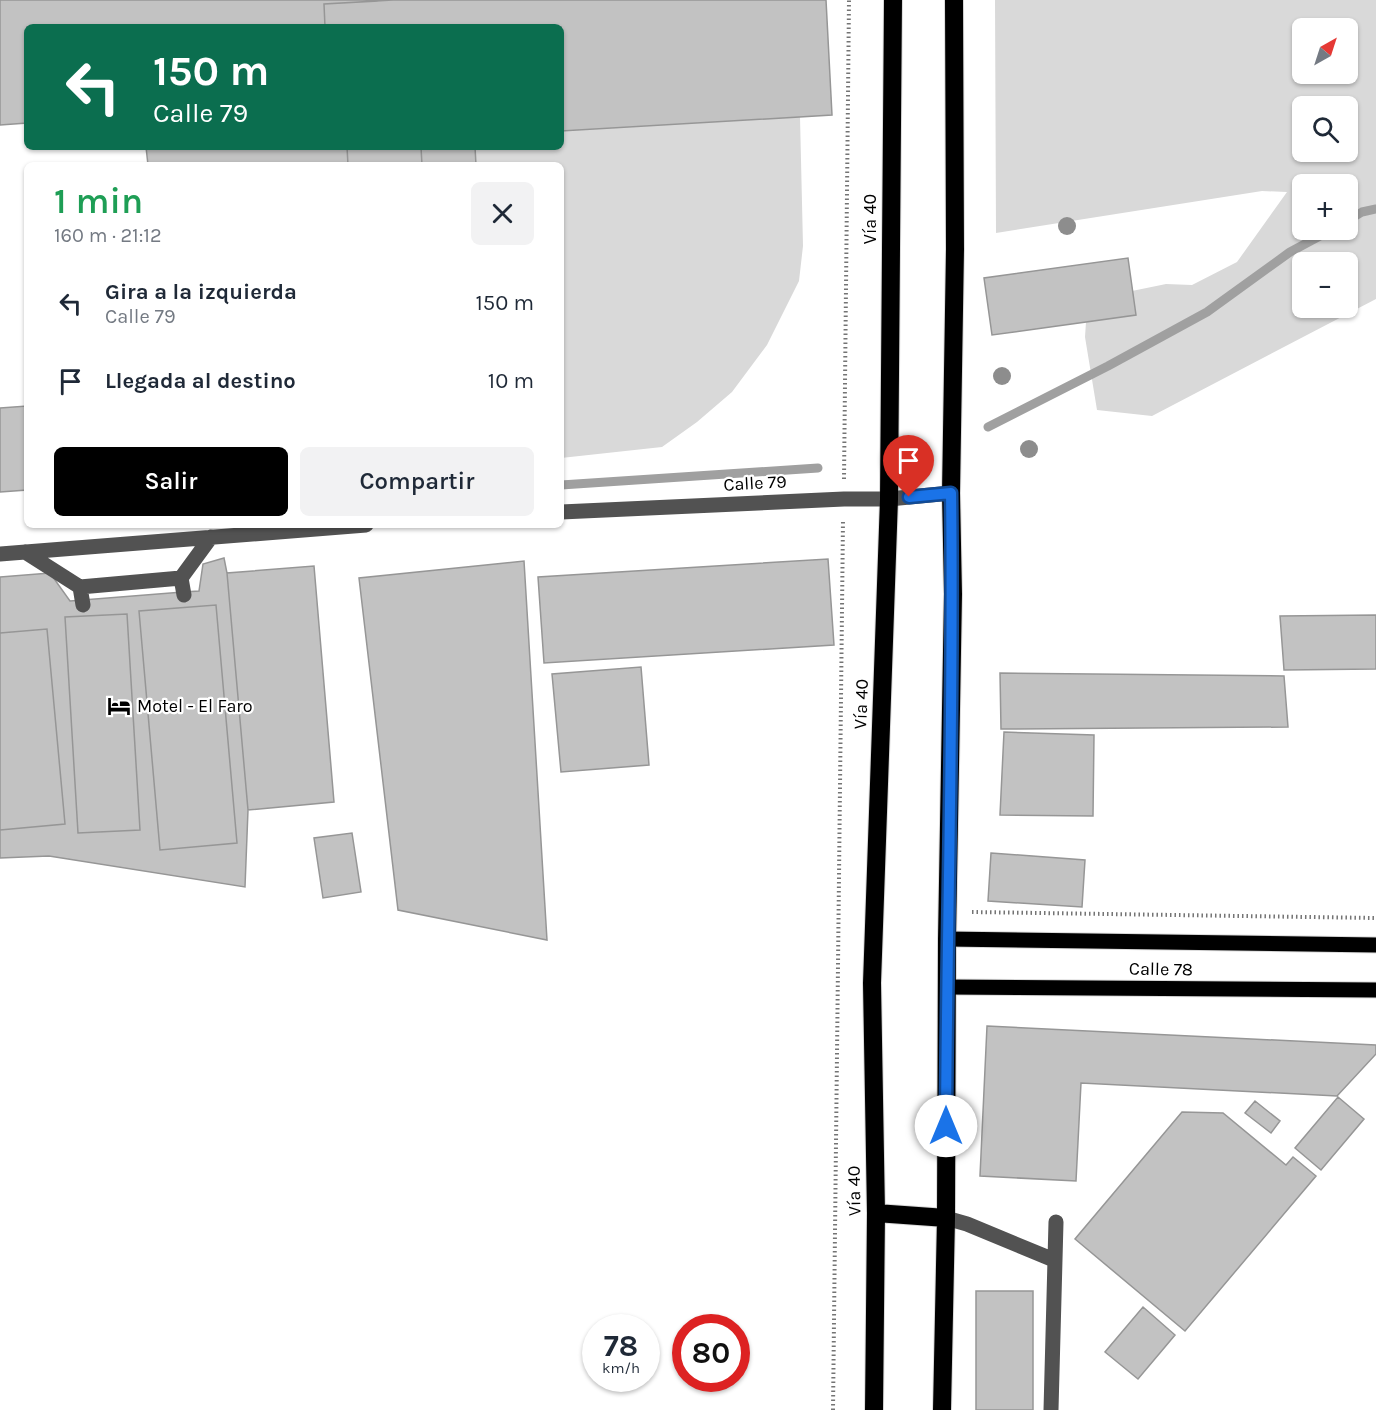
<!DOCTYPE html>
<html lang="es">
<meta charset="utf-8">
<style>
:root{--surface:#fff;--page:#f2f2f3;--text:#1f2937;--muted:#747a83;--accent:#000}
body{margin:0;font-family:Karla,sans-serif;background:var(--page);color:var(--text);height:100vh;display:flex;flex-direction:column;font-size:22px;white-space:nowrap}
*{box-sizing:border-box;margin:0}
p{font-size:20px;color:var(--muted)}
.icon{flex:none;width:33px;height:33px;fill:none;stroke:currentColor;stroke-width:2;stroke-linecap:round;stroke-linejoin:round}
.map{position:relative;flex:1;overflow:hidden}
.side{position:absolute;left:24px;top:162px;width:540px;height:366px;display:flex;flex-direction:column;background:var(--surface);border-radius:9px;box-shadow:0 2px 4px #0004}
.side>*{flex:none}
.hud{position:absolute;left:24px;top:24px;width:540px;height:126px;border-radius:9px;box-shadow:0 2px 4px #0004;background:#0b6e4f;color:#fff;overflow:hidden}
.needle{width:39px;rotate:39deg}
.fabs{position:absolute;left:1292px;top:18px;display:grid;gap:12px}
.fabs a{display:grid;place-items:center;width:66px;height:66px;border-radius:9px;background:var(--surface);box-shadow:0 2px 4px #0004;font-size:30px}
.speed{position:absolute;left:582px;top:1314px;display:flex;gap:12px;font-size:30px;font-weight:700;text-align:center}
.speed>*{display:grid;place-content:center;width:78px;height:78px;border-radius:50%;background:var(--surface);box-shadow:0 2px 4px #0004;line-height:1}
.speed small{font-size:15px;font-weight:400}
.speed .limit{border:9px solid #d22;background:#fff;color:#111}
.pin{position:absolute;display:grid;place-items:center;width:51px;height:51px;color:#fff;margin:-62px -26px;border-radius:50% 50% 50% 0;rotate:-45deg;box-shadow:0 0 6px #0007}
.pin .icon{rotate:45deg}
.me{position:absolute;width:66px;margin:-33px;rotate:0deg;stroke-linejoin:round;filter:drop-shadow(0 0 4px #0008)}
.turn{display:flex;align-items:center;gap:21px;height:126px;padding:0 30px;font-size:27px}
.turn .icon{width:78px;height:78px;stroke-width:2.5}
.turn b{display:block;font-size:42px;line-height:51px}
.round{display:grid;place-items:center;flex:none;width:63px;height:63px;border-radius:9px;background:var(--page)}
.head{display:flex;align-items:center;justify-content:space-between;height:102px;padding:0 30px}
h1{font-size:36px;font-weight:600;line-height:45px;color:#1e9e55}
.action{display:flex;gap:12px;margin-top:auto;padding:12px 30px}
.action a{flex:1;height:69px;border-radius:9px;background:var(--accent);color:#fff;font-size:24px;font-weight:600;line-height:69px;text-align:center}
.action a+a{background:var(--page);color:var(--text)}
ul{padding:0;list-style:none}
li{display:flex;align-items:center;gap:18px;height:78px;padding:0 30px}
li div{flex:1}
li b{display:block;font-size:22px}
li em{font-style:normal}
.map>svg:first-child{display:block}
.green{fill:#d9d9d9;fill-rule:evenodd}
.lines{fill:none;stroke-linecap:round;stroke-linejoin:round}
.stream{stroke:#a0a0a0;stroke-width:9}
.building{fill:#c2c2c2;stroke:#969696;stroke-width:1.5}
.major-casing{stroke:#dbdbdb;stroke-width:17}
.highway-casing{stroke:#dbdbdb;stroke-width:20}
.path{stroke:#747474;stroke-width:4;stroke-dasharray:1.5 3;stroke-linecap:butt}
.minor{stroke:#525252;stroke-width:15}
.major{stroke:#000;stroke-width:15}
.highway{stroke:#000;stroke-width:18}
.tree{fill:#8d8d8d}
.route-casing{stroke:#114b97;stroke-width:15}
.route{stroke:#1a73e8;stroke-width:10}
.labels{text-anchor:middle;stroke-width:4.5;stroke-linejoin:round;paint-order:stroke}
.street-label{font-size:18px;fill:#000;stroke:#fff}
.poi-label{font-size:18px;fill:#000;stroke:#fff;text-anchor:start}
</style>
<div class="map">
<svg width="1376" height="1410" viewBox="0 0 1376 1410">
<rect width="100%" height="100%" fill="#fff"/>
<path class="green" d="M995,0H1376V299L1152,416L1097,410L1085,337L1086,322L1136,315L1132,291L1166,284L1192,285L1237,262L1287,192L1262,191L996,233ZM1302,28H1347V74H1302ZM1302,106H1347V152H1302ZM1302,184H1347V230H1302ZM1302,262H1347V308H1302Z
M800,117L803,246L799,281L767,345L732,392L697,422L662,447L561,458V165H476L475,147H561V131Z"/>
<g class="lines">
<path class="stream" d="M1347,221L1362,212L1376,209
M988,427L1108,366L1207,312L1290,252L1331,230
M561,485L818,468"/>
</g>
<path class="building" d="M0,0H378V1L324,4L325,27H27V123L0,125Z
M393,0H826L832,115L561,131V27H325L324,4Z
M146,147H347L348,165H148Z
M347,147H421L422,165H348Z
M421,147H475L476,165H422Z
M1128,258L1136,315L992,335L984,278Z
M27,406V490L0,492V408Z
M224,558L227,573L248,810L245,887L49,856L0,858V577L50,573L70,601L183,592L199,591L203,564Z
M828,559L834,645L544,663L538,577Z
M524,561L547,940L398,910L359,578Z
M314,566L334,802L248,810L227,573Z
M216,605L237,843L160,850L139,611Z
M127,614L140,830L78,833L65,617Z
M1376,615V669L1284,670L1280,616Z
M47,629L65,824L0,830V633Z
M641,667L649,765L561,772L552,674Z
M1000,673L1284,676L1288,727L1001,729Z
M1004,732L1094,735L1093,816L1000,815Z
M352,833L361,892L323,898L314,838Z
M991,853L1085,860L1082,907L988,901Z
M987,1026L1376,1045V1054L1337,1096L1081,1083L1076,1181L980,1176Z
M1338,1097L1364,1119L1321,1170L1295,1148Z
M1255,1101L1280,1121L1271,1133L1245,1113Z
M1182,1112L1223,1113L1286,1165L1293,1157L1316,1176L1185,1331L1075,1239Z
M976,1291H1033V1410H976Z
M1143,1307L1175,1335L1138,1379L1105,1352Z"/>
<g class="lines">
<g class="major-casing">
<path id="major" d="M947,939L1376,945
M946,987L1376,990"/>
</g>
<g class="highway-casing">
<path id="highway" d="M876,1213L946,1218
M874,1410L876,1213L872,983L889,499L893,0
M942,1410L946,1218L947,939L953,594L951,493L955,249L954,0"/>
</g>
<path class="path" d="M844,479L849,0
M972,912L1376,918
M833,1410L843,520"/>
<path class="minor" d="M561,512L844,499H889L951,493
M25,552L80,587L181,578L211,537
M0,554L366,525
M181,578L184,595
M80,587L83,605
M946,1218L967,1224L1054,1260
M1051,1410L1056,1222"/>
<use href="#major" class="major"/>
<use href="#highway" class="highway"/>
</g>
<g class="tree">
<circle cx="1067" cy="226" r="9"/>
<circle cx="1002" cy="376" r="9"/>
<circle cx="1029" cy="449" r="9"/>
</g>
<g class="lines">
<g class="route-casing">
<path id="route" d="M909,497L951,493C954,704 947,915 946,1126"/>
</g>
<use href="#route" class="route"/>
</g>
<defs>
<g id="hotel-bare" transform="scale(1.8)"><path d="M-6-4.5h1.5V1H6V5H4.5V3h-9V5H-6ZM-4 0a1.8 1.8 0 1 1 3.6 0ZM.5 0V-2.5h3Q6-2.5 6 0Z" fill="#000" stroke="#fff" stroke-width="2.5" paint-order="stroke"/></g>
</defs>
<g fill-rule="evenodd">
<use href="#hotel-bare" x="119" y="706"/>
</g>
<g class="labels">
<g class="street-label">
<text transform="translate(870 219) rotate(-90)" y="6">Vía 40</text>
<text transform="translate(755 483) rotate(-3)" y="6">Calle 79</text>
<text transform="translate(861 704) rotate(-88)" y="6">Vía 40</text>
<text transform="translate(1161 969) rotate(1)" y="6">Calle 78</text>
<text transform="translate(854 1191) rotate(-91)" y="6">Vía 40</text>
</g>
<g class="poi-label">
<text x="137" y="712">Motel - El Faro</text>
</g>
</g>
</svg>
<div class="fabs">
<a><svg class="needle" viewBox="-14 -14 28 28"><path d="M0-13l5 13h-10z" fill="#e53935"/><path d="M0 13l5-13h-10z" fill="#747a83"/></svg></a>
<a><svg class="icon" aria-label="search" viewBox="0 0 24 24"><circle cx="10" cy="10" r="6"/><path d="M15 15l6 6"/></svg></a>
<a>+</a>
<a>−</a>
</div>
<div class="speed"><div>78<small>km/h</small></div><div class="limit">80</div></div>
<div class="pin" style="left:909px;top:497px;background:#d93025"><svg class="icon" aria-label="arrive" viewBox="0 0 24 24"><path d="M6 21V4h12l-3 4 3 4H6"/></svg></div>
<svg class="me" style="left:946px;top:1126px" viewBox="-20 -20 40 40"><circle r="19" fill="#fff"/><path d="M0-13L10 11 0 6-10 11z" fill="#1a73e8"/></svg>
<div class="hud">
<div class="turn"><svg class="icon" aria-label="left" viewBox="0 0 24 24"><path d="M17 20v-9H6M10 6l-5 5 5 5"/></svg><div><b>150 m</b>Calle 79</div></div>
</div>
<section class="side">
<div class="head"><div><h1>1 min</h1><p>160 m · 21:12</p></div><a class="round"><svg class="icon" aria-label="close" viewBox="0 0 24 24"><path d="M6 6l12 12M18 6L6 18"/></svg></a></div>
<ul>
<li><svg class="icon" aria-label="left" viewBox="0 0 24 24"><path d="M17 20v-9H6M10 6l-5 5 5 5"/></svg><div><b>Gira a la izquierda</b><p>Calle 79</p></div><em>150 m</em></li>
<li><svg class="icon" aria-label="arrive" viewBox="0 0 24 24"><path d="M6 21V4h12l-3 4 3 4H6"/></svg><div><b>Llegada al destino</b></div><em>10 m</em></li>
</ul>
<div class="action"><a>Salir</a><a>Compartir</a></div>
</section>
</div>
